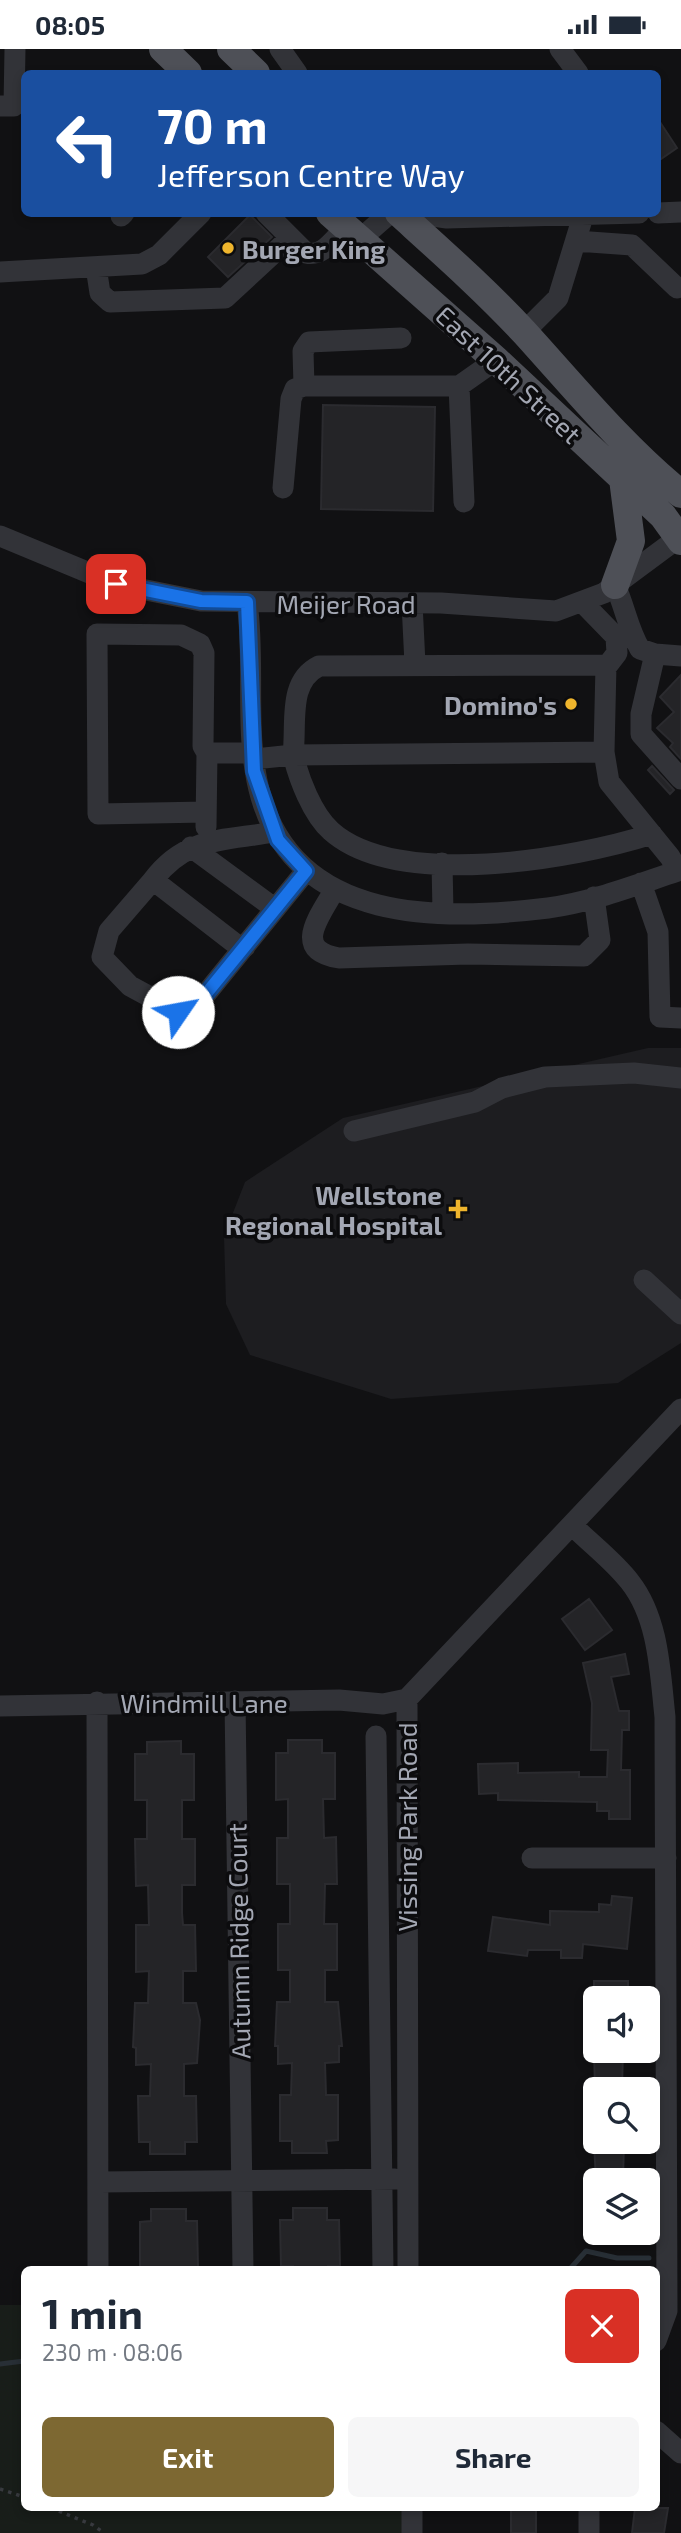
<!DOCTYPE html>
<meta charset="utf-8">
<style>
body{margin:0;font-family:"Exo 2",sans-serif;background:#f6f6f7;color:#1f2937;height:100vh;display:flex;flex-direction:column;font-size:26px;white-space:nowrap}
*{box-sizing:border-box;margin:0}
p{font-size:23px;color:#747a83}
.icon{flex:none;width:38px;height:38px;fill:none;stroke:currentColor;stroke-width:2;stroke-linecap:round;stroke-linejoin:round}
.map{position:relative;flex:1;overflow:hidden}
.panel{position:absolute;left:21px;top:2217px;width:639px;height:245px;display:flex;flex-direction:column;background:#fff;border-radius:10px;box-shadow:0 4px 10px #0003}
.panel>*{flex:none}
.top-card{position:absolute;left:21px;top:21px;width:640px;height:147px;border-radius:10px;box-shadow:0 4px 10px #0003;background:#1a4fa0;color:#fff;overflow:hidden}
.buttons{position:absolute;left:583px;top:1937px;display:grid;gap:14px}
.buttons a{display:grid;place-items:center;width:77px;height:77px;border-radius:10px;background:#fff;box-shadow:0 4px 10px #0003;font-size:35px}
.pin{position:absolute;display:grid;place-items:center;width:60px;height:60px;color:#fff;margin:-30px;border-radius:14px;box-shadow:0 4px 10px #0006}
.me{position:absolute;width:77px;margin:-38px;rotate:57deg;stroke-linejoin:round;filter:drop-shadow(0 0 5px #0008)}
.turn{display:flex;align-items:center;gap:24px;height:147px;padding:0 21px;font-size:32px}
.turn .icon{width:91px;height:91px;stroke-width:2.5}
.turn b{display:block;font-size:49px;line-height:60px}
.round{display:grid;place-items:center;flex:none;width:74px;height:74px;border-radius:10px;background:#f6f6f7}
.headline{display:flex;align-items:center;justify-content:space-between;height:119px;padding:0 21px}
h1{font-size:42px;font-weight:700;line-height:52px}
.primary-button{display:flex;gap:14px;margin-top:auto;padding:14px 21px}
.primary-button a{flex:1;height:80px;border-radius:10px;background:#7d6832;color:#fff;font-size:28px;font-weight:700;line-height:80px;text-align:center}
.primary-button a+a{background:#f6f6f7;color:#1f2937}
.status{display:flex;justify-content:space-between;align-items:center;height:49px;padding:0 35px;background:#fff;direction:ltr}
.status svg{height:19px;fill:currentColor}
.map>svg:first-child{display:block}
.built{fill:#1d1d20}
.green{fill:#181d19}
.lines{fill:none;stroke-linecap:round;stroke-linejoin:round}
.stream{stroke:#282f36;stroke-width:5}
.building{fill:#242427;stroke:#2b2b2f;stroke-width:2}
.path{stroke:#383a3f;stroke-width:3.5;stroke-dasharray:3.5 5;stroke-linecap:butt}
.minor{stroke:#323338;stroke-width:21}
.major{stroke:#4e5057;stroke-width:28}
.route-casing{stroke:#114b97;stroke-width:18}
.route{stroke:#1a73e8;stroke-width:12}
.poi-dot{fill:#efb52d;stroke:#0c0c0e;stroke-width:2.5}
.labels{text-anchor:middle;dominant-baseline:central;stroke-width:7;stroke-linejoin:round;paint-order:stroke}
.poi-label{font-size:26px;font-weight:bold;fill:#a3a7b3;stroke:#0c0c0e;text-anchor:end}
.street-label{font-size:26px;fill:#a3a7b3;stroke:#0c0c0e}
</style>
<div class="status"><b>08:05</b><svg viewBox="0 0 49 12"><path d="M0 12V9h3v3zM5 12V6h3v6zM10 12V3h3v9zM15 12V0h3v12zM26 1h20v11H26zM47 4h2v5h-2z"/></svg></div>
<div class="map">
<svg width="681" height="2484" viewBox="0 0 681 2484">
<rect width="100%" height="100%" fill="#111113"/>
<path class="built" d="M648,999H681V1294L618,1334L391,1350L250,1306L226,1255L224,1187L245,1133L343,1069Z"/>
<path class="green" d="M0,2256H24V2459H412V2484H0Z"/>
<g class="lines">
<path class="stream" d="M569,2221L586,2202L617,2209H649
M0,2315L24,2312"/>
</g>
<path class="building" d="M658,70L677,99L658,112Z
M250,166L272,188L228,228L208,208Z
M323,356L435,358L433,462L321,460Z
M681,626V710L670,698L673,694L657,679L674,663L660,648Z
M652,717L674,741L670,745L648,721Z
M589,1550L612,1581L585,1601L562,1570Z
M625,1605L629,1625L611,1628L619,1662H629V1681H622L621,1721H630V1770H609V1762H597V1753L498,1751V1744L479,1745L478,1715L518,1714V1724L579,1723V1728H607L608,1701H591L592,1654L583,1614Z
M288,1691H322V1704H335V1750H323L324,1789L336,1788L337,1835H325L324,1875H337V1921H325V1953H338L342,1997H339V2013L325,2014L326,2046H338V2091L326,2092L327,2104H292V2092H280V2046H291L292,2014L278,2015V1997H275L277,1953H290V1921H278V1875H290V1835H277V1789H288V1750L276,1751V1704H288Z
M181,1692V1705H194V1751H182V1790H195V1836H182V1864L183,1876H195L196,1922H183V1954H196L200,1971L197,2014L184,2015V2047H196L197,2093H185V2105H150V2093H139L138,2047H150L151,2015L136,2016V1999L133,1998L135,1954H148L149,1922L136,1923V1876H149L148,1836L136,1837L135,1790H147V1751H135V1705H147V1693Z
M612,1847L632,1849L627,1900L583,1895L582,1909H561V1901H528L527,1907L488,1902L493,1868L550,1876V1862L599,1863V1855L611,1856Z
M594,1932H628V1950H594Z
M594,2002H623L622,2040H595Z
M594,2093H624L623,2132H596Z
M293,2159H327V2171H339L340,2217H328V2221H293V2217H281L280,2171H293Z
M151,2160H186V2172H197L198,2218L140,2219V2173L151,2172Z
M511,2459H536V2484H511Z
M635,2459H668L664,2484H632Z"/>
<g class="lines">
<path class="path" d="M0,2440L24,2448
M51,2459L93,2476L104,2484"/>
<path class="minor" d="M280,0L297,24
M560,0L578,24
M0,57H14L15,0
M266,164L306,204C323,208 333,191 345,179
M412,164L447,169L639,164
M658,164L681,163
M121,167L124,164
M358,192L390,164
M576,192L632,196L677,239
M96,218L100,244L110,253L225,249L290,189
M0,223L142,215L159,206L201,164
M524,283L558,249L584,164
M304,337L303,302L309,293L401,289
M459,337L464,453
M283,439L291,350L295,340L304,337H459L496,311
M0,487L116,535L201,552L441,554L556,562L604,544L681,487
M615,536C625,558 628,580 640,600L655,605L681,607
M247,553C256,617 243,686 261,748C298,875 441,872 548,859C593,853 638,835 681,821
M412,554L415,615
M583,554L616,588L617,604L607,617
M655,605L641,665V685L681,730
M604,703L293,706C299,730 312,765 331,782C397,841 574,810 652,785
M254,710L293,706C297,674 287,633 319,617L606,616L604,703L609,733L670,808L678,822
M206,763L98,765L97,585L181,586L200,595L204,604L203,697L207,704
M206,778L207,704H254
M191,798L274,859
M442,814L443,863
M153,831L109,882L102,908L130,937L178,963L201,951L306,822
M641,834L658,883L660,968L681,969
M335,840C320,867 291,901 339,909L468,905L584,907L600,891L594,848
M245,898L237,896L153,831C186,787 224,792 274,783
M354,1082L475,1053L502,1039L545,1028L634,1024L681,1029
M644,1231L681,1265
M572,1476C591,1495 614,1512 630,1533C659,1570 660,1623 665,1668L667,2262L656,2292
M235,1652L243,2221
M97,1653L98,2221
M0,1657L339,1651L383,1655L407,1650
M376,1687L383,2221
M532,1809H666
M99,2133L395,2130
M408,2221L407,1650L681,1360
M656,2382L681,2404
M412,2459V2484
M589,2459V2484"/>
<path class="major" d="M163,0L188,24
M231,0L256,24
M330,164L496,311L663,467L681,492
M399,164C442,203 485,241 524,283C574,338 623,398 681,445
M615,536L631,492L623,430"/>
</g>
<g class="lines">
<defs>
<path id="route" d="M116,535L201,552L247,553L254,722L278,791L306,822L201,951L178,963"/>
</defs>
<use href="#route" class="route-casing"/>
<use href="#route" class="route"/>
</g>
<g class="poi-dot">
<circle cx="228" cy="199" r="7"/>
<circle cx="571" cy="655" r="7"/>
<path d="M454.5 1149.5h7v7h7v7h-7v7h-7v-7h-7v-7h7z"/>
</g>
<g class="labels">
<g class="poi-label">
<text x="242" y="199" text-anchor="start">Burger King</text>
<text x="557" y="655">Domino's</text>
<text x="442" y="1145">Wellstone<tspan x="442" dy="30">Regional Hospital</tspan></text>
</g>
<g class="street-label">
<text transform="translate(509 325) rotate(43)">East 10th Street</text>
<text x="346" y="554">Meijer Road</text>
<text x="204" y="1653">Windmill Lane</text>
<text transform="translate(406 1778) rotate(-90)">Vissing Park Road</text>
<text transform="translate(238 1892) rotate(-91)">Autumn Ridge Court</text>
</g>
</g>
</svg>
<div class="buttons">
<a><svg class="icon" aria-label="sound" viewBox="0 0 24 24"><path d="M4 9h4l5-4v14l-5-4H4zM17 9q2 3 0 6"/></svg></a>
<a><svg class="icon" aria-label="search" viewBox="0 0 24 24"><circle cx="10" cy="10" r="6"/><path d="M15 15l6 6"/></svg></a>
<a><svg class="icon" aria-label="layers" viewBox="0 0 24 24"><path d="M12 4l9 5-9 5-9-5zM3 14l9 5 9-5"/></svg></a>
</div>
<div class="pin" style="left:116px;top:535px;background:#d93025"><svg class="icon" aria-label="arrive" viewBox="0 0 24 24"><path d="M6 21V4h12l-3 4 3 4H6"/></svg></div>
<svg class="me" style="left:178px;top:963px" viewBox="-20 -20 40 40"><circle r="19" fill="#fff"/><path d="M0-13L10 11 0 6-10 11z" fill="#1a73e8"/></svg>
<div class="top-card">
<div class="turn"><svg class="icon" aria-label="left" viewBox="0 0 24 24"><path d="M17 20v-9H6M10 6l-5 5 5 5"/></svg><div><b>70 m</b>Jefferson Centre Way</div></div>
</div>
<section class="panel">
<div class="headline"><div><h1>1 min</h1><p>230 m · 08:06</p></div><a class="round" style="background:#d93025;color:#fff"><svg class="icon" aria-label="close" viewBox="0 0 24 24"><path d="M6 6l12 12M18 6L6 18"/></svg></a></div>
<div class="primary-button"><a>Exit</a><a>Share</a></div>
</section>
</div>
